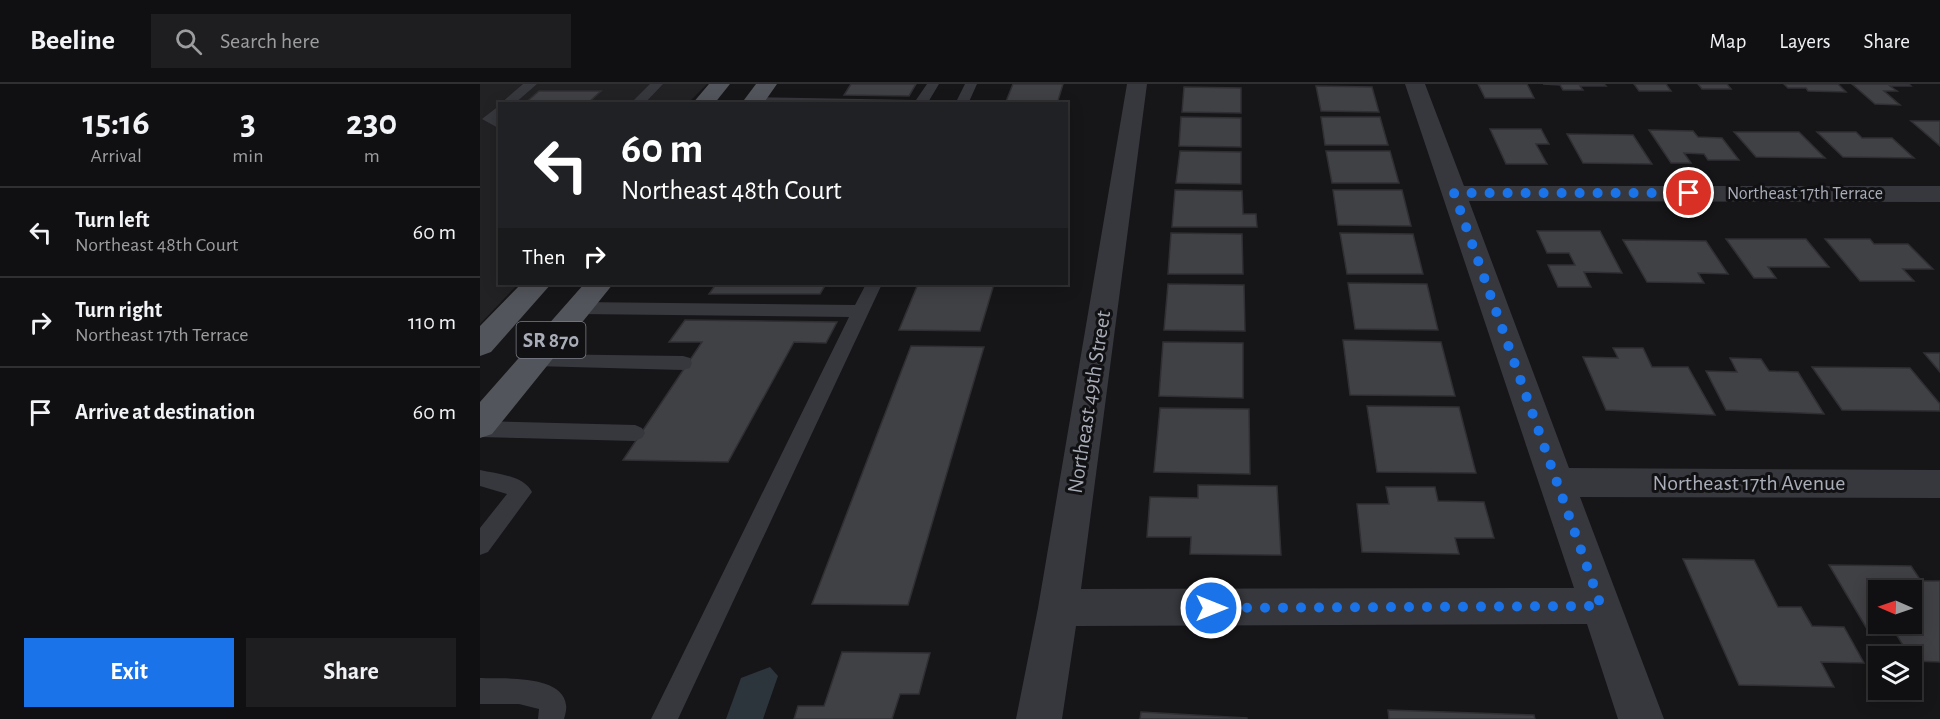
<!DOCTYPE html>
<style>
body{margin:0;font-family:"Alegreya Sans",sans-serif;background:#1e1e20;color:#f1f3f6;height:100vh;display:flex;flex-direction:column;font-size:22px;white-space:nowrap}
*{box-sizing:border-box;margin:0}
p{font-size:20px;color:#9c9d9f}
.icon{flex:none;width:33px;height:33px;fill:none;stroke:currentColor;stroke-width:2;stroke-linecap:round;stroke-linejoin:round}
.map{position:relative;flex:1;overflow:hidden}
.panel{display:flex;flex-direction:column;background:#101012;width:480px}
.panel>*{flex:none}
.hud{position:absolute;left:18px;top:18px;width:570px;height:183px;border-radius:0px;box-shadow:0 3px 15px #0003,0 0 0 2px #303032;background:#202124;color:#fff;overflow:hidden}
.needle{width:39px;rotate:272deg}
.fabs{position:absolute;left:1388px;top:496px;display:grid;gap:12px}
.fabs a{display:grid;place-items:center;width:54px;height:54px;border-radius:0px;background:#101012;box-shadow:0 3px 15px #0003,0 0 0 2px #303032;font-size:30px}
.pin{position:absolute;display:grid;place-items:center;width:51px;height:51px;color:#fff;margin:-26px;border:3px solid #fff;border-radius:50%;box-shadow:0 2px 6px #0007}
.me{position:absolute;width:66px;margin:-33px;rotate:90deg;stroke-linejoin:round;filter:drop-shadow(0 0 4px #0008)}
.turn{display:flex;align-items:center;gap:21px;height:126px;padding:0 24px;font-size:27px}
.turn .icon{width:78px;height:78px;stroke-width:2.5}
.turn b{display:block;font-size:42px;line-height:51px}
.then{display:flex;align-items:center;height:57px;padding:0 24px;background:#0003;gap:12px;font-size:22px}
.eta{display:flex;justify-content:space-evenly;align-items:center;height:102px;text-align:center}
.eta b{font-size:36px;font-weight:700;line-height:42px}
.button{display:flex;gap:12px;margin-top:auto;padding:12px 24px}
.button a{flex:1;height:69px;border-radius:0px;background:#1a73e8;color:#fff;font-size:24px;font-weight:700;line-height:69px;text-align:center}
.button a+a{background:#1e1e20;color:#f1f3f6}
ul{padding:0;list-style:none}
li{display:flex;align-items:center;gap:18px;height:90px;padding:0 24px;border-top:2px solid #303032}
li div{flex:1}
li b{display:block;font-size:22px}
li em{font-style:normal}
header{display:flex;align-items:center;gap:36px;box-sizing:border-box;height:84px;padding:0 30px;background:#101012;border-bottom:2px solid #303032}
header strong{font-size:28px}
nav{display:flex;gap:33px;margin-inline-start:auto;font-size:21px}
.search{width:420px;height:54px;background:#1e1e20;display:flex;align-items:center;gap:15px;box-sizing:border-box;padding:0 21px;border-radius:0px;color:#9c9d9f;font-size:22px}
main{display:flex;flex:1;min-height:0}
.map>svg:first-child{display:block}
.built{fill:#222225}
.water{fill:#2c353c}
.building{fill:#404145;stroke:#303034;stroke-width:1.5;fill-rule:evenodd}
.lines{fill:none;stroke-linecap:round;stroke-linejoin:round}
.service{fill:#37383d;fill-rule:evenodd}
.minor{fill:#37383d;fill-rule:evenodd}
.primary{fill:#53555c;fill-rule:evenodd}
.route{stroke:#1a73e8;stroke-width:10;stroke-dasharray:0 18}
.labels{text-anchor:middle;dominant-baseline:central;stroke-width:6;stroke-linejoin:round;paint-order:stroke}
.far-street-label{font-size:18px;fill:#a8adb8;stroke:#111113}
.shield{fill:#111113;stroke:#7b7e86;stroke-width:1.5}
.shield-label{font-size:21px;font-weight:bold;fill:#a8adb8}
.street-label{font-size:22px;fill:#a8adb8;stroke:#111113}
</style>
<header>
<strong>Beeline</strong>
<div class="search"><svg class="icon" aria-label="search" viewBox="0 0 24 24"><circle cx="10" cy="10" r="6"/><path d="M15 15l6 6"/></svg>Search here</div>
<nav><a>Map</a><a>Layers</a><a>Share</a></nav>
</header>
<main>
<section class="panel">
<div class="eta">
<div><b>15:16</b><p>Arrival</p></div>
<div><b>3</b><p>min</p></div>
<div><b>230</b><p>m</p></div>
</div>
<ul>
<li><svg class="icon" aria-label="left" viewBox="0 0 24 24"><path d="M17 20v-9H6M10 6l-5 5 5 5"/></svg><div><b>Turn left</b><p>Northeast 48th Court</p></div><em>60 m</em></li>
<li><svg class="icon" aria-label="right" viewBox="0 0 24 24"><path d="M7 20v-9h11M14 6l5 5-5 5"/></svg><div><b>Turn right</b><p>Northeast 17th Terrace</p></div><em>110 m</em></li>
<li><svg class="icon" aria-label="arrive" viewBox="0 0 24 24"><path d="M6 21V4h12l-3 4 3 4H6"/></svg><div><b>Arrive at destination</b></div><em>60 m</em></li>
</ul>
<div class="button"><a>Exit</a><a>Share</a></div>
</section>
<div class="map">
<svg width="1460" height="635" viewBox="0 0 1460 635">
<rect width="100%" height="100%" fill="#161618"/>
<path class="built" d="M0,0H227L208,19L20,20V200H38L0,240Z"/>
<path class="water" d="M290,583L298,592L283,635H246L261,594Z"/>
<path class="building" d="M371,0H436L429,12L364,11Z
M533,0H583L577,20H525Z
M998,0H1047L1054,14H1005Z
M1063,0H1124L1126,2H1100L1103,6H1083L1080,1Z
M1154,0H1186L1191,7H1159Z
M1218,0H1247L1251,5H1222Z
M1304,0H1358L1366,8L1328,7L1326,4H1308Z
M1372,0H1429L1431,2H1410L1417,7H1404L1420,21L1395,20Z
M836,2L892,3L899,28L841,27Z
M704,3L761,4V29L702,28Z
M59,7H121L107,20H44Z
M701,33L761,34V63L699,62Z
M841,33H900L908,61H845Z
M1431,37H1460V62Z
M1010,45H1061L1069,60H1056L1067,80H1026Z
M1169,46L1213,47L1218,53L1242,54L1259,76H1228L1224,70L1204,69L1211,79H1191Z
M1254,48H1319L1345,74L1276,73Z
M1337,48H1376L1382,54H1412L1434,74L1363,73Z
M1087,50L1153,51L1172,80L1103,79Z
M700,67L761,68V100L696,99Z
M846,67H910L919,99H852Z
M695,106L762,107L763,130H776L777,143H692Z
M853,106H922L931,142L858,141Z
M1057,147H1120L1142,189L1104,188L1111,203H1078L1068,181H1095L1089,169H1067Z
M691,149L762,150L763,190H688Z
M860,149L933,150L943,190H867Z
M1246,155H1326L1349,183H1288L1296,194H1274Z
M1345,155H1390L1394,160H1428L1453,185H1423L1434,197H1380Z
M1143,156L1226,157L1248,190L1218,189L1224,199L1167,198Z
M868,199L947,200L958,246L875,245Z
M236,200H346L340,210H229Z
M438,200H514L500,247L419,246Z
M688,200L764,201L765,247L684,246Z
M205,236L357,238L346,259L314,258L248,378L143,376L222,258H189Z
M863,256L961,258L975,312L870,311Z
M683,258L763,259V314L679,312Z
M431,262L504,263L428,521L332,520Z
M1133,264H1163L1172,283H1208L1235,331L1126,326L1103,273L1138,274Z
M1444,269H1460V288Z
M1250,274L1281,275L1289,287L1318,288L1344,330L1246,326L1226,287L1257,288Z
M1332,283L1430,284L1460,320V327L1362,326Z
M887,322L979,323L996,389L897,388Z
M680,324L769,325L770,390L674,388Z
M718,401L797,402L801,471L710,470L711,453H667L670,413L718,414Z
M906,403H955L958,417L1004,418L1014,454H975L979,470L882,468L877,420H909Z
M1203,475L1274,476L1298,523H1321L1332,542L1364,543L1384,579L1341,578L1354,603L1259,601Z
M1349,481L1431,482L1441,497H1460V578L1433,577L1416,550H1390ZM1398,507H1431V540H1398Z
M362,568L450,569L439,610H420L412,635H314L318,622H344Z
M908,626L1054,631L1055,635H909Z
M661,628L767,634V635H660Z"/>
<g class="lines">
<path class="service" d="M43,0H57L34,20H20Z
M170,0H183L164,20H150Z
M447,0H459L447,20H268L267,17L273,13L436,16Z
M485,0H497L488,20H475Z
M20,21L17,34L20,45L2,35Z
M386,200H402L198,635H171L369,233L98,230L92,228L89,224L92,220L98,218L375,221Z
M54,270L203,272L210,274L212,279L210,284L203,286L54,282L47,281L45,276L47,271Z
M0,337L155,341L162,344L165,349L162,354L155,357L0,353Z
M0,386C17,390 43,391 52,408L8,468L0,471V444L27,410L0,402Z
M0,594C21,595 83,590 86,621C87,625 85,631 84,635H58L59,625L39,620H0Z"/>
<path class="minor" d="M647,0H667L601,505L1094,504L925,0H945L984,102H1460V118L989,117L1089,384L1460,386V414L1100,413L1184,635H1138L1107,540L596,542L582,635H536L558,524Z"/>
<path class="primary" d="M229,0H250L234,20H212Z
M276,0H297L283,20H261Z
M41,200H71L11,268L0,272V242Z
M104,200H133L12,350L0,354V318Z"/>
</g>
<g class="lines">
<path class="route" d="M731,524L1121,522L974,109H1209"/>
</g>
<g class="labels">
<g class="far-street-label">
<text x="1325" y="110">Northeast 17th Terrace</text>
</g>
<rect class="shield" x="36.5" y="238" width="69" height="36" rx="4.5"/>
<g class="shield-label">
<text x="71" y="256">SR 870</text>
</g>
<g class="street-label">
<text transform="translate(609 318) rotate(-81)">Northeast 49th Street</text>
<text x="1269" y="399">Northeast 17th Avenue</text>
</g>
</g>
</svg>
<div class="fabs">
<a><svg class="needle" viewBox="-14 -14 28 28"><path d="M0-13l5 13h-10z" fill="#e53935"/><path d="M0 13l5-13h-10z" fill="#9c9d9f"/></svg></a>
<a><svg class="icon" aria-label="layers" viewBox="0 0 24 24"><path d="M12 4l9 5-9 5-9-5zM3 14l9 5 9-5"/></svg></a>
</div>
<div class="pin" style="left:1209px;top:109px;background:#d93025"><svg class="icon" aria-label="arrive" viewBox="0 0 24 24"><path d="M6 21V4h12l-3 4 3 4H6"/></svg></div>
<svg class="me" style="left:731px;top:524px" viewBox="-20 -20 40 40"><circle r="17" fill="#1a73e8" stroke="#fff" stroke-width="3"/><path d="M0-11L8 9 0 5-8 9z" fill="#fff"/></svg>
<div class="hud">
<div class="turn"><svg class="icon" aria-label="left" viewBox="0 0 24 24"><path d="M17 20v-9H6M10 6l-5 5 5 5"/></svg><div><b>60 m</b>Northeast 48th Court</div></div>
<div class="then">Then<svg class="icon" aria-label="right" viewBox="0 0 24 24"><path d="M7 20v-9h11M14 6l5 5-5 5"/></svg></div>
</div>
</div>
</main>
